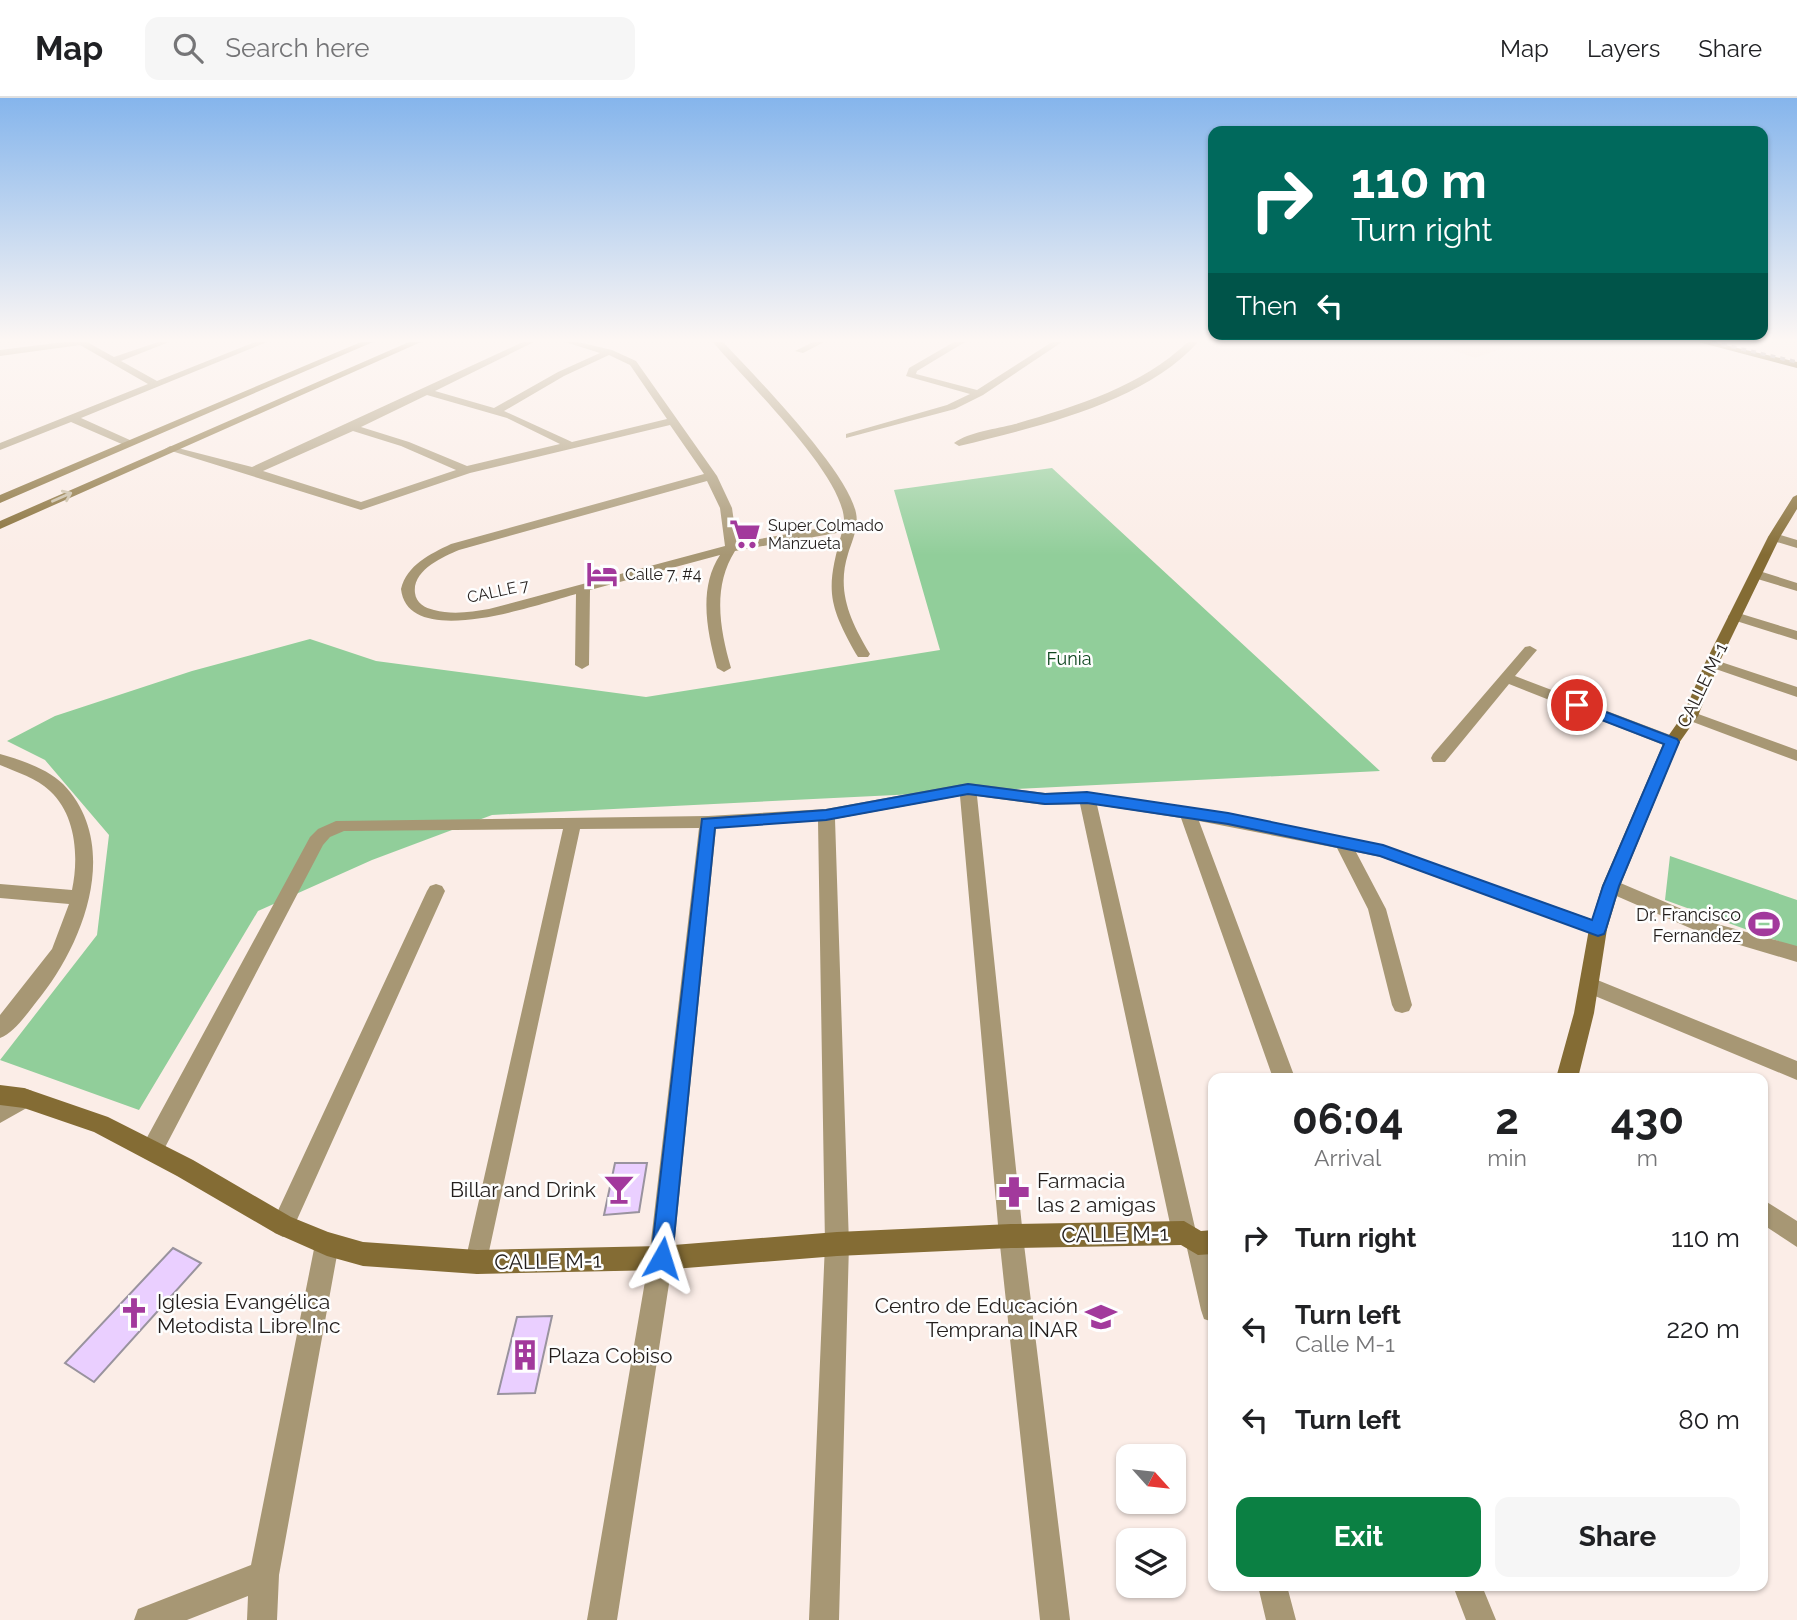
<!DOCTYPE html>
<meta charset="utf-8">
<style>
body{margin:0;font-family:Raleway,sans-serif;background:#f6f6f6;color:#202124;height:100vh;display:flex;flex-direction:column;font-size:26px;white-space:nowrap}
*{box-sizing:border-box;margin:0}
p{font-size:23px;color:#757577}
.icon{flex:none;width:38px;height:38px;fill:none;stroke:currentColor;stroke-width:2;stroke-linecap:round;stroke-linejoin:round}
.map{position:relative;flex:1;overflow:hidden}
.sheet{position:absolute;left:1208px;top:975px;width:560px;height:518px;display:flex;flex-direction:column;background:#fff;border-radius:14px;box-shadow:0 2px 5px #0004}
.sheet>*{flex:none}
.hud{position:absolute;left:1208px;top:28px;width:560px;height:214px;border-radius:14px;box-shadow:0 2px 5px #0004;background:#00695c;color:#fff;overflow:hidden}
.needle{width:46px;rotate:117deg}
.buttons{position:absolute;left:1116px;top:1346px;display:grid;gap:14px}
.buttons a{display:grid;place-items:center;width:70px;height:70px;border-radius:14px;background:#fff;box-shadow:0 2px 5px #0004;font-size:35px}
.pin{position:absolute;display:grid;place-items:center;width:60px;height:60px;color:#fff;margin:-30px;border:4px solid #fff;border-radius:50%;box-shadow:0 2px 7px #0007}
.me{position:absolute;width:77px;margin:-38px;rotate:6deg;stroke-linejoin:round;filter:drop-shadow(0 0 5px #0008)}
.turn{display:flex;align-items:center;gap:24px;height:147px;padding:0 28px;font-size:32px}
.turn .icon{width:91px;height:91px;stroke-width:2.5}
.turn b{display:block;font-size:49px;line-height:60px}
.then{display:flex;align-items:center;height:66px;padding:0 28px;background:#0003;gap:14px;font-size:26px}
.eta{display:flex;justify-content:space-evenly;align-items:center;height:119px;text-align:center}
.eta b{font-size:42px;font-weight:700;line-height:49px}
.action{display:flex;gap:14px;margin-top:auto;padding:14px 28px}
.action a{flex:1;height:80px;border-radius:14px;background:#0b8043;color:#fff;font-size:28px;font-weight:700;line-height:80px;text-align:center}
.action a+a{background:#f6f6f6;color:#202124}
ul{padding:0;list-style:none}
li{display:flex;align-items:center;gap:21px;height:91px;padding:0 28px}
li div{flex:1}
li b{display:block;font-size:26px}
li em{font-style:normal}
header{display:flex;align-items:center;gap:42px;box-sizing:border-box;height:98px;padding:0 35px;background:#fff;border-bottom:2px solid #e0e0e0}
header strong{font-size:33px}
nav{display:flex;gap:38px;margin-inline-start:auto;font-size:24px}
.search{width:490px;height:63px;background:#f6f6f6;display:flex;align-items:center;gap:18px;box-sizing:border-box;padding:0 24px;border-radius:14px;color:#757577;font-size:26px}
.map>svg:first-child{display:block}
.education{fill:#f8e1d6}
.green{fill:#91ce9a}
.building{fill:#eacfff;stroke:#99939e;stroke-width:2}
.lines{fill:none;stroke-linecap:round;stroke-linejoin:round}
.street{fill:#a79774;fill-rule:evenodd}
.secondary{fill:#846c34;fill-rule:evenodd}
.primary{fill:#664f14;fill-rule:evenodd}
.rail{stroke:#817875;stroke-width:3.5;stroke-dasharray:5 5;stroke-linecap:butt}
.oneway{stroke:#c7bca3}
.route{fill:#1a73e8;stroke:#114b97;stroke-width:2}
.labels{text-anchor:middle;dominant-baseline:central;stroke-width:5;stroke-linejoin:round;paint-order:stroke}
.far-poi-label{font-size:16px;fill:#231e1c;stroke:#fefefe;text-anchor:start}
.far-street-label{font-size:16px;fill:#231e1c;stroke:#fefefe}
.park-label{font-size:18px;fill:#0e461e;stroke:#fefefe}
.street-label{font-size:18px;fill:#231e1c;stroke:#fefefe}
.poi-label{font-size:18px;fill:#231e1c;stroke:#fefefe;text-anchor:end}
.near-poi-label{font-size:21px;fill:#231e1c;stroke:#fefefe;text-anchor:start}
.near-street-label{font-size:21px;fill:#231e1c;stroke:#fefefe}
</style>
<header>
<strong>Map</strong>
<div class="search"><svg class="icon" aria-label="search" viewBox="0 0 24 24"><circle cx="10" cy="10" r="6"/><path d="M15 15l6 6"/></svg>Search here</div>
<nav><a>Map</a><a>Layers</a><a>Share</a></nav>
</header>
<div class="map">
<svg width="1797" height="1522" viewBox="0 0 1797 1522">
<rect width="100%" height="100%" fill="#fbede7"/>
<path class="education" d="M1430,244H1520L1475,260Z"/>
<path class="green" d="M1052,370L1380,673L492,717L372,762L258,813L139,1012L0,962L97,837L109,737L45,662L7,643L55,618L192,573L310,541L376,563L646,599L940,552L894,392Z
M1670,758L1797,802V850L1665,802Z"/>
<path class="building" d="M615,1065H647L639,1114L604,1117Z
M173,1150L201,1165L94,1284L65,1265Z
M552,1218L535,1295L498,1296L517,1219Z"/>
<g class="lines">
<path class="street" d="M64,244H87L114,259L158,244H169L121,263L157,283L255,244H267L81,320L132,343V347H124L71,324L0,352V345L148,286L80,247L0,258V252Z
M523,244H534L435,293L494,310L558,274L600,255L565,244H578L612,252L636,263L717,378L732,410L737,445L844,426C848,380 744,282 713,244H723C754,277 848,373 856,415C859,429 852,443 848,456C836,494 851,524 870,556L868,559H858L856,556C827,504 826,491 842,434L735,453C712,489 720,532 731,570L724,574L717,570C707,534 698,490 720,457L590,492L589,567L582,571L575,567L576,496C542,505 408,554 401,491C407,467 430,456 451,446L704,376L670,327L470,375L361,412L165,351L170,348L252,369ZM609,257L630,267L667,321L572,344L504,313L564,278ZM427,297L507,320L560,346L467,368L409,344L361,329ZM353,333L401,348L456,372L361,404L263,373ZM707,383L720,410L725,448L489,511C472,514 452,517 434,512C425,510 416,505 415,495C412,472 443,459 459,452Z
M813,244H824L803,255L795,253Z
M954,244H965L917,273L916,276L977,292L1052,244H1062L983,297L955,311L846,340V336L947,307L970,296L906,278L909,270Z
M1188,244H1198C1144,305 1036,329 959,348L954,345C969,334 996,331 1015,326C1077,308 1140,289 1188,244Z
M1774,435L1797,442V450L1770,442L1768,439Z
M1756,472L1797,485V493L1751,479V473Z
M1735,514L1797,533V542L1730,521L1728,518Z
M1530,548L1537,552L1515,578L1678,640L1680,644L1678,648H1666L1509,586L1445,664H1433L1431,660L1433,656L1525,549Z
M1712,561L1797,589V599L1707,568L1705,565Z
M1690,613L1797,652V663L1685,621L1682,618Z
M0,656C19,661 48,671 63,686C121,746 85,842 41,898C30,911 16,934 0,940V917L52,851L69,806L0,800V786L72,792C79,759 76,717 50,693C37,680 16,674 0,667Z
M968,685L1045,695L1087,694L1188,709L1383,747L1605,826L1607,831L1605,836L1598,838L1381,759L1356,754L1386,811L1412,907L1409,913L1402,915L1395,913L1392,907L1368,811L1337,750L1199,723L1295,980H1273L1181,720L1097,707L1196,1134L1206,1137L1213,1157V1224L1204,1221L1201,1212L1186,1146L1176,1143L1172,1135L1080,706L1045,707L977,698L1023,1138L1070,1522H1040L999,1138L960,698L835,721L849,1146L839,1522H809L825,1146L818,723L716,730L673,1160L617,1522H587L649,1160L699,730L580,731L485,1172L477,1176L469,1172L465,1164L563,731L344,733L330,739L323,747L160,1059L152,1062L144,1059L141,1052L144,1045L310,739L318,731L336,723L708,718L826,711Z
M1611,781L1717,826L1797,848V864L1706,837L1605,793L1602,788L1605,783Z
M436,786L442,788L445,793L291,1135L283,1139L275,1135L271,1127L275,1119L427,793L430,788Z
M1590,879L1797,963V982L1583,893L1580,887L1583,881Z
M24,990L32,993L35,1000L32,1007L0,1025V1003Z
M1762,1101L1797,1123V1149L1762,1126Z
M327,1134L335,1138L339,1146L279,1477L277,1522H247L248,1498L187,1522H134L138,1511L251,1467L315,1146L319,1138Z
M1258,1488H1287L1296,1522H1266Z
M1453,1488H1482L1496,1522H1466Z"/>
<path class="secondary" d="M361,244H373L0,405V397Z
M409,244H421L0,431V423Z
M1797,397V411L1780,439L1719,565L1698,618L1679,645L1620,788L1607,831L1594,915L1578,980H1556L1574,915L1589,831L1602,788L1664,644L1683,617L1705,565L1768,439L1793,399Z
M0,987L24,990L108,1019L193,1062L291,1119L328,1134L363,1144L477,1152L661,1148L837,1134L1011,1126L1184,1123L1201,1133L1213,1132V1156L1198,1157L1181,1147L1011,1150L837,1158L661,1172L477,1176L363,1168L327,1158L275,1135L177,1078L94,1034L24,1010L0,1007Z"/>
<path class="primary" d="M1698,244H1712L1797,264V270Z"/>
<path class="rail" d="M1712,244L1797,264"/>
</g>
<defs><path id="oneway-shaft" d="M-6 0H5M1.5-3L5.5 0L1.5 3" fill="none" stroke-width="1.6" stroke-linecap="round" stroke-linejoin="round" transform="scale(1.75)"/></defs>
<use class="oneway" href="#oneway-shaft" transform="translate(62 399) rotate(-24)"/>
<linearGradient id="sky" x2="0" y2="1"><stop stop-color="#85b5ec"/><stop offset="0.53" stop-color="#fdf7f4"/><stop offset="1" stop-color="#fdf7f4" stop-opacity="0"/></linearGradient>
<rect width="1797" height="457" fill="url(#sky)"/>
<path class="route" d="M1577,603L1677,641L1679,644L1619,788L1606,831L1604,836L1598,838L1380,758L1228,726L1087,705L1045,706L968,696L826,722L715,730L672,1160L669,1168L662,1171L654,1168L651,1160L702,721L826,712L968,686L1045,696L1087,694L1228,715L1383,747L1592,822L1603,788L1664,646L1573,611L1571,607Z"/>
<defs>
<symbol id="supermarket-bare" viewBox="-9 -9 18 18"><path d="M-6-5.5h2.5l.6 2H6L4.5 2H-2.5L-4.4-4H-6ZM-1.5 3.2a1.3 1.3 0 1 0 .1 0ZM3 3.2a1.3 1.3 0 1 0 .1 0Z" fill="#a2399c" stroke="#fefefe" stroke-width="2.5" paint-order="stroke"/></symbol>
<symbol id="hotel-bare" viewBox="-9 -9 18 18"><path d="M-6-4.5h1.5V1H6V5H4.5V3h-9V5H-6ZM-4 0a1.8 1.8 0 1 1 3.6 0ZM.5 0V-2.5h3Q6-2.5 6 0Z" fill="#a2399c" stroke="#fefefe" stroke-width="2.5" paint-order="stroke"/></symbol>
<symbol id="stadium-bare" viewBox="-9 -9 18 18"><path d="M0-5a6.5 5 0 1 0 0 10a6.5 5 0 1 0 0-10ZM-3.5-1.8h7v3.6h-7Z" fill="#a2399c" stroke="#fefefe" stroke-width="2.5" paint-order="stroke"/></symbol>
<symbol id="bar-bare" viewBox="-9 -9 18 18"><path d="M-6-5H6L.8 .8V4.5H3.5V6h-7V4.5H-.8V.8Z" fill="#a2399c" stroke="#fefefe" stroke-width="2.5" paint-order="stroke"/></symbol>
<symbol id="pharmacy-bare" viewBox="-9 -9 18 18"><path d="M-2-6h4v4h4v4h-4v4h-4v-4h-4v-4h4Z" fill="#a2399c" stroke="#fefefe" stroke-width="2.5" paint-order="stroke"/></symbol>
<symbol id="church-bare" viewBox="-9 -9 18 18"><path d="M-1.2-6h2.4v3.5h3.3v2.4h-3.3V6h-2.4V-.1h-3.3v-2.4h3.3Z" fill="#a2399c" stroke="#fefefe" stroke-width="2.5" paint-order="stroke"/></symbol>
<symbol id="school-bare" viewBox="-9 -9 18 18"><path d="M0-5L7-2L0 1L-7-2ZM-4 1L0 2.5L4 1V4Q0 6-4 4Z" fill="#a2399c" stroke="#fefefe" stroke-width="2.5" paint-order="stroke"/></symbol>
<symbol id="building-bare" viewBox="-9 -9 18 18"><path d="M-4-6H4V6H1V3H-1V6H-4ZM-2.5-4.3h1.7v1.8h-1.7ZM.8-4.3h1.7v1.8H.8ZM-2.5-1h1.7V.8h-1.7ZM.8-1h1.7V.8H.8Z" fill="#a2399c" stroke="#fefefe" stroke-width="2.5" paint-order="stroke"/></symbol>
</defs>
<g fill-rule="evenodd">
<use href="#supermarket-bare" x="723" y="414" width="44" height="44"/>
<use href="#hotel-bare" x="580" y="454" width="44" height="44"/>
<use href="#stadium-bare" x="1742" y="804" width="44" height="44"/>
<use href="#bar-bare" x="597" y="1069" width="44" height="44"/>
<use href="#pharmacy-bare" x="992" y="1072" width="44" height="44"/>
<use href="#church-bare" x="112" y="1193" width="44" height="44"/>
<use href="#school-bare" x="1079" y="1197" width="44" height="44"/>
<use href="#building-bare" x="503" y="1235" width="44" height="44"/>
</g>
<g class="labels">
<g class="far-poi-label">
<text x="768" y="427">Super Colmado<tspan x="768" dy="18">Manzueta</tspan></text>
<text x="625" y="476">Calle 7, #4</text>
</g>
<g class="far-street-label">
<text transform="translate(498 493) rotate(-12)">CALLE 7</text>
</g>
<g class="park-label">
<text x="1069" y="560">Funia</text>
</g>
<g class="street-label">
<text transform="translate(1702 587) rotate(-64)">CALLE M-1</text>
</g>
<g class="poi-label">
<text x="1741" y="816">Dr. Francisco<tspan x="1741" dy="21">Fernandez</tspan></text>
</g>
<g class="near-poi-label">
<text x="1037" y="1082">Farmacia<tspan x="1037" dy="24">las 2 amigas</tspan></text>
<text x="596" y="1091" text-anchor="end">Billar and Drink</text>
<text x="157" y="1203">Iglesia Evangélica<tspan x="157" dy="24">Metodista Libre.Inc</tspan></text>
<text x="1078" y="1207" text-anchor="end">Centro de Educación<tspan x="1078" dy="24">Temprana INAR</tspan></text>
<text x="548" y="1257">Plaza Cobiso</text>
</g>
<g class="near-street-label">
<text transform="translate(1115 1136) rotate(-1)">CALLE M-1</text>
<text transform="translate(548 1163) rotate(-1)">CALLE M-1</text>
</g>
</g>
</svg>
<div class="buttons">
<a><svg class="needle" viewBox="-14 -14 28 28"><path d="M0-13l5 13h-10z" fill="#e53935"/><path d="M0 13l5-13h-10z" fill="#757577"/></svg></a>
<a><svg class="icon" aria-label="layers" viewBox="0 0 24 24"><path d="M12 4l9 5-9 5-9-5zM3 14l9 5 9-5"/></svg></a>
</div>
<div class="pin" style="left:1577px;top:607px;background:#d93025"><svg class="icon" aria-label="arrive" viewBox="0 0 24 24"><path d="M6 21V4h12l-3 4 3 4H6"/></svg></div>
<svg class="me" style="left:662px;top:1160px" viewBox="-20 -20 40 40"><path d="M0-17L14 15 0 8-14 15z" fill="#1a73e8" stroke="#fff" stroke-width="4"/></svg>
<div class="hud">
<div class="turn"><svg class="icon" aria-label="right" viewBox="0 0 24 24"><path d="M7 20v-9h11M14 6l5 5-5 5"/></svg><div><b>110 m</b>Turn right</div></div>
<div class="then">Then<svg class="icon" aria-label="left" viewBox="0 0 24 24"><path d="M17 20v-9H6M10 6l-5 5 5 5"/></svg></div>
</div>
<section class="sheet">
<div class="eta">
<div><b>06:04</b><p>Arrival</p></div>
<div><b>2</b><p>min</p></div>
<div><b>430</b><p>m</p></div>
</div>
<ul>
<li><svg class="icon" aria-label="right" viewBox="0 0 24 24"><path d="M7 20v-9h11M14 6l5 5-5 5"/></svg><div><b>Turn right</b></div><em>110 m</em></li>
<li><svg class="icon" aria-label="left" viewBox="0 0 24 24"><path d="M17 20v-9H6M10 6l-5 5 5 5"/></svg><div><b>Turn left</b><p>Calle M-1</p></div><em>220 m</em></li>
<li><svg class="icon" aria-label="left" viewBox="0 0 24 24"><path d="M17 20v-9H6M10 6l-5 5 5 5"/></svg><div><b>Turn left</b></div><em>80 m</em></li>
</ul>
<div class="action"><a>Exit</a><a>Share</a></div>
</section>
</div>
